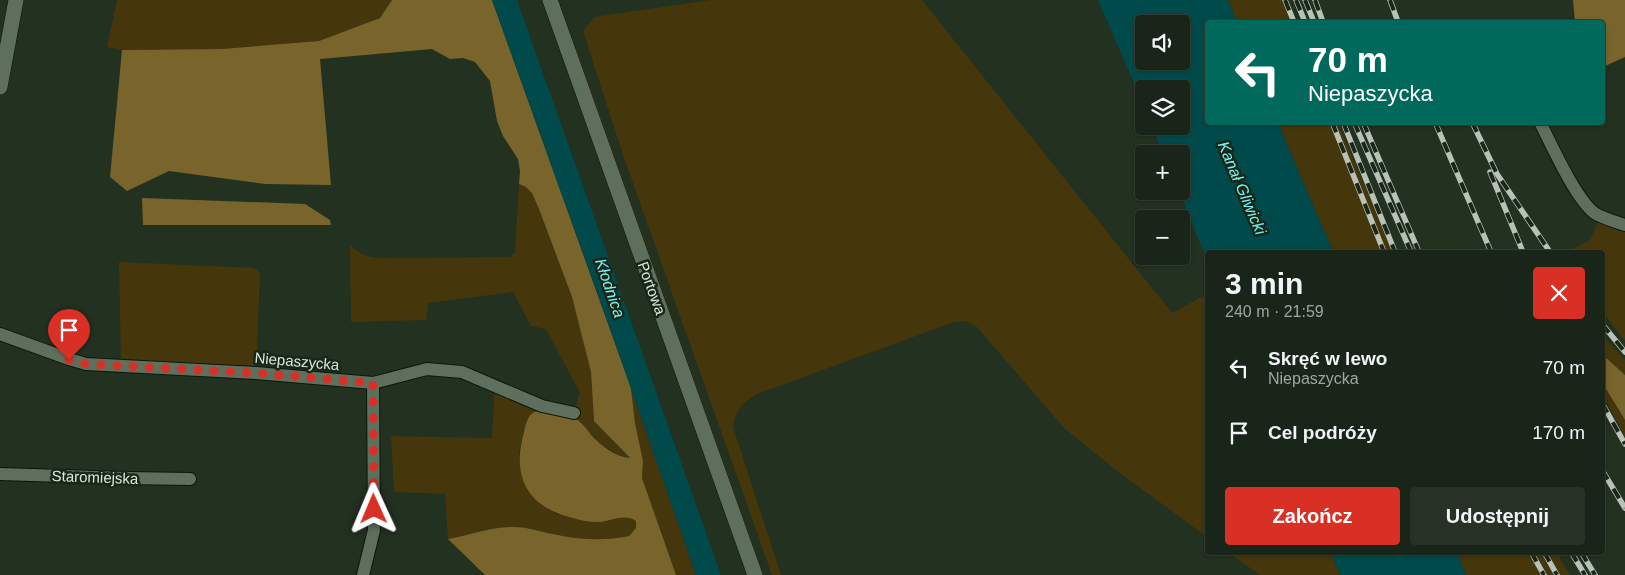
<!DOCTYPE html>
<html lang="pl">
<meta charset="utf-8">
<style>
body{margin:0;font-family:Helvetica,sans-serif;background:#273126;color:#f1f3f6;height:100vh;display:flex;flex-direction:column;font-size:19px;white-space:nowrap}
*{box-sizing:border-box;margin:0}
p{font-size:16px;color:#9fa5a2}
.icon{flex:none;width:28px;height:28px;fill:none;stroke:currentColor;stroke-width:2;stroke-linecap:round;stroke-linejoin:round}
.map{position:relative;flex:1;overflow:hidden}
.sheet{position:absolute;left:1205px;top:250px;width:400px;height:305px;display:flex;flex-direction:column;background:#1a2519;border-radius:5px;box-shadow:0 1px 4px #0004,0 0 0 1px #384238}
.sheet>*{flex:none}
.hud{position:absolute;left:1205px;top:20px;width:400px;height:105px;border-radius:5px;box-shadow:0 1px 4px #0004,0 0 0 1px #384238;background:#00695c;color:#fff;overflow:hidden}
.fabs{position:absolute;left:1135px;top:15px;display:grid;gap:10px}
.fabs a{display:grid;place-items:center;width:55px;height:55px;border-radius:5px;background:#1a2519;box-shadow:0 1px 4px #0004,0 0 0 1px #384238;font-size:25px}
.pin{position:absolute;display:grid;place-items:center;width:42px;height:42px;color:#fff;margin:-51px -21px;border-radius:50% 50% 50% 0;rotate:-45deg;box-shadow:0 0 5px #0007}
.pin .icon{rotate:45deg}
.me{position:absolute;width:55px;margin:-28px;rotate:359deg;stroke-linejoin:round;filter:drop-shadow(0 0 4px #0008)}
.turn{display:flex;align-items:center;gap:18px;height:105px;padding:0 20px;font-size:22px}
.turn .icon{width:65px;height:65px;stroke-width:2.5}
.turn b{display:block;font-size:35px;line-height:42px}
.round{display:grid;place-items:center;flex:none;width:52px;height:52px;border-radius:5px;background:#273126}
.headline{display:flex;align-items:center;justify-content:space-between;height:85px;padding:0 20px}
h1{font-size:30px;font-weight:700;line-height:38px}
.primary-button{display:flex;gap:10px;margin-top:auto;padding:10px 20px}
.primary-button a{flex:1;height:58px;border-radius:5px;background:#d93025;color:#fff;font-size:20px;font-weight:700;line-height:58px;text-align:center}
.primary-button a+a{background:#273126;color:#f1f3f6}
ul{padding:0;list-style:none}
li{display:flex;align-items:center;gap:15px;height:65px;padding:0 20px}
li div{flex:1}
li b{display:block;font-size:19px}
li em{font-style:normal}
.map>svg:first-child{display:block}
.green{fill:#45360b}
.forest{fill:#79642b}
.water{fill:#004a4b;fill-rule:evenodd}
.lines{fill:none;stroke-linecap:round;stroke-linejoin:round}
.minor-casing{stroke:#0b180a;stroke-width:14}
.tertiary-casing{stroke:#0b180a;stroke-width:16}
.minor{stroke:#5f6f5e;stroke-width:12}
.tertiary{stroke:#5f6f5e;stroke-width:15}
.rail-casing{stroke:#b8c2b7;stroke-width:5.5}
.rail{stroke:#192718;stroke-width:4;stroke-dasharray:11;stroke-linecap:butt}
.route{stroke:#d93025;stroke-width:9;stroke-dasharray:0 16.2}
.labels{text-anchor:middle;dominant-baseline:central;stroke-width:5;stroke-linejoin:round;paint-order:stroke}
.street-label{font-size:15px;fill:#dce5db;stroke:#192718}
.water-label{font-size:16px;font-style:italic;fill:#77f2f4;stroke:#192718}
</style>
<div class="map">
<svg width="1625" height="575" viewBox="0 0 1625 575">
<rect width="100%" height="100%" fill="#233121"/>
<path class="green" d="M117,0H392L380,18L319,41L222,49L122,50L107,47Z
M710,0H922L1172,313L1207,294V537L1116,470L1064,428L977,327L965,321L954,322L757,394C743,402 735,410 733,427L781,575H772L624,158L583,31L594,17Z
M1228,0H1288L1296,22H1237Z
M576,47L764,575H761L576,52Z
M1278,123H1338L1375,209L1396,252H1333Z
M519,184L526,187L532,193L539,209L572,297L591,372L594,420L630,459L621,457L602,445L593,436L527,419L519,452L542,505L556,514L581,520L631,517L636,521V528L629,536C604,541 579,540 553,534C541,532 528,527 515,527C494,526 470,535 448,539L445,494L394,492L391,436L492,438L495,380L544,401L575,408L580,393L546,329L531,326L513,292L428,303L426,320L351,322L350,245C359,254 367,257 379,258L510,257L515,252Z
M1601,215L1625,225V341L1603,313L1602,252H1567L1590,240Z
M119,262L254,268L260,273L256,373L121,366Z
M1602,335L1625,360V375L1603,354Z
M1602,384L1625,420V437L1603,395Z
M631,388L696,575H676L642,478L643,461L635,423Z
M1229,553H1331L1340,575H1260Z
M1457,553H1557L1570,575H1466Z"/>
<path class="forest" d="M392,0H492L631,388L635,423L643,461L642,478L676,575H485L448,539C470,535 493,526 515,527C528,527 541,532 553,534C579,540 604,541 629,536L636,528V521C624,513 612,521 599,522C589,522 578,520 569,517C525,505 512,474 524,432C526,422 529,410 541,411C551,412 563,414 572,417C580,420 586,428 591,435C601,445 615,457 630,458L594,421L591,372L572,297L539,209L532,193L526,187L519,184L520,171L518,159L503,136L497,121L490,81L475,62L463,58L450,59L432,49L320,59L331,185L265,184L169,171L127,191L110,177L122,50L222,49L319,41L380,18Z
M1573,0H1625V57L1603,67L1602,22H1575Z
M142,198L305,204L330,220L331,225H143Z
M1602,354L1625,375V420L1603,384Z"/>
<path class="water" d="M492,0H517L721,575H696L606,317Z
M1098,0H1228L1237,22H1208V122L1278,123L1333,252H1208L1207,260L1179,191H1181V154H1163L1152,126H1181V89H1144V106ZM1144,24H1181V61H1144Z
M1331,553H1457L1466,575H1340Z"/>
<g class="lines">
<defs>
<path id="minor" d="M1540,122C1551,144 1577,202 1596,214C1605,219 1616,222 1625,225
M0,334L69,359L86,364L256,373L373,383L427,369L462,372L542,406L574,413
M0,474L127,478L190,479
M363,575L374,530L373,383"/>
<path id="tertiary" d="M550,0L755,575
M0,87L16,0"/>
</defs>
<use href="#minor" class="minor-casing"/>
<use href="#tertiary" class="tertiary-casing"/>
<use href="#minor" class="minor"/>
<use href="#tertiary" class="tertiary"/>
<defs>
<path id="rail" d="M1285,0L1294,22
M1296,0L1305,22
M1305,0L1314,22
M1315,0L1323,22
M1390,0L1398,22
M1332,122L1384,252
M1343,122L1395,252
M1354,122L1411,252
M1363,122L1419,252
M1435,122L1491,252
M1472,122L1497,174L1550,252
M1490,172L1523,252
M1602,324L1625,352
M1602,403L1625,444
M1602,470L1625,508
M1531,552L1544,575
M1544,552L1557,575
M1571,552L1585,575
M1581,552L1595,575"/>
</defs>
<use href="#rail" class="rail-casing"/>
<use href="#rail" class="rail"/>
</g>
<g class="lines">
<path class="route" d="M69,360L86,364L104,365L256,373L373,383L374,509"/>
</g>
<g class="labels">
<g class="street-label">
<text transform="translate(652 288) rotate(70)">Portowa</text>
<text transform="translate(297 361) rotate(5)">Niepaszycka</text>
<text transform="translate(95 477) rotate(2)">Staromiejska</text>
</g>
<g class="water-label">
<text transform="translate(1242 188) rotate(67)">Kanał Gliwicki</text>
<text transform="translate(610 288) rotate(71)">Kłodnica</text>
</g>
</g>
</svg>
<div class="fabs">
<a><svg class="icon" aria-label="sound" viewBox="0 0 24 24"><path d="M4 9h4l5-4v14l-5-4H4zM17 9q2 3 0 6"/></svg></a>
<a><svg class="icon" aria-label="layers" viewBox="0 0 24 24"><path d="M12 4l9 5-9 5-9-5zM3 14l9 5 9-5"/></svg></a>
<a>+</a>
<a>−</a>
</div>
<div class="pin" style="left:69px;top:360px;background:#d93025"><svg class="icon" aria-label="arrive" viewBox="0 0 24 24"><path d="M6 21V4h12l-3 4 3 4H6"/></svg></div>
<svg class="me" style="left:374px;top:509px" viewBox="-20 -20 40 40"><path d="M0-17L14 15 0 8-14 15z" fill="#d93025" stroke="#fff" stroke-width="4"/></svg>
<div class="hud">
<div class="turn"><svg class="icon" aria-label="left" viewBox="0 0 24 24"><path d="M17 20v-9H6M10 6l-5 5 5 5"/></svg><div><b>70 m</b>Niepaszycka</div></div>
</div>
<section class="sheet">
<div class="headline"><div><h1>3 min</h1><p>240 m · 21:59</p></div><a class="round" style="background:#d93025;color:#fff"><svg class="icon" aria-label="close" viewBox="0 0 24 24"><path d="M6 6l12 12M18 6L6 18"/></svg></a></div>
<ul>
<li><svg class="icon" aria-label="left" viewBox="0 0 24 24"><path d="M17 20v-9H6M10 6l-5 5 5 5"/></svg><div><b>Skręć w lewo</b><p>Niepaszycka</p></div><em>70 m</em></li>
<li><svg class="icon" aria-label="arrive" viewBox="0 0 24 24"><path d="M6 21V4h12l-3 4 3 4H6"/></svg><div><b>Cel podróży</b></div><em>170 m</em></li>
</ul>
<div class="primary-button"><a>Zakończ</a><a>Udostępnij</a></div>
</section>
</div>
